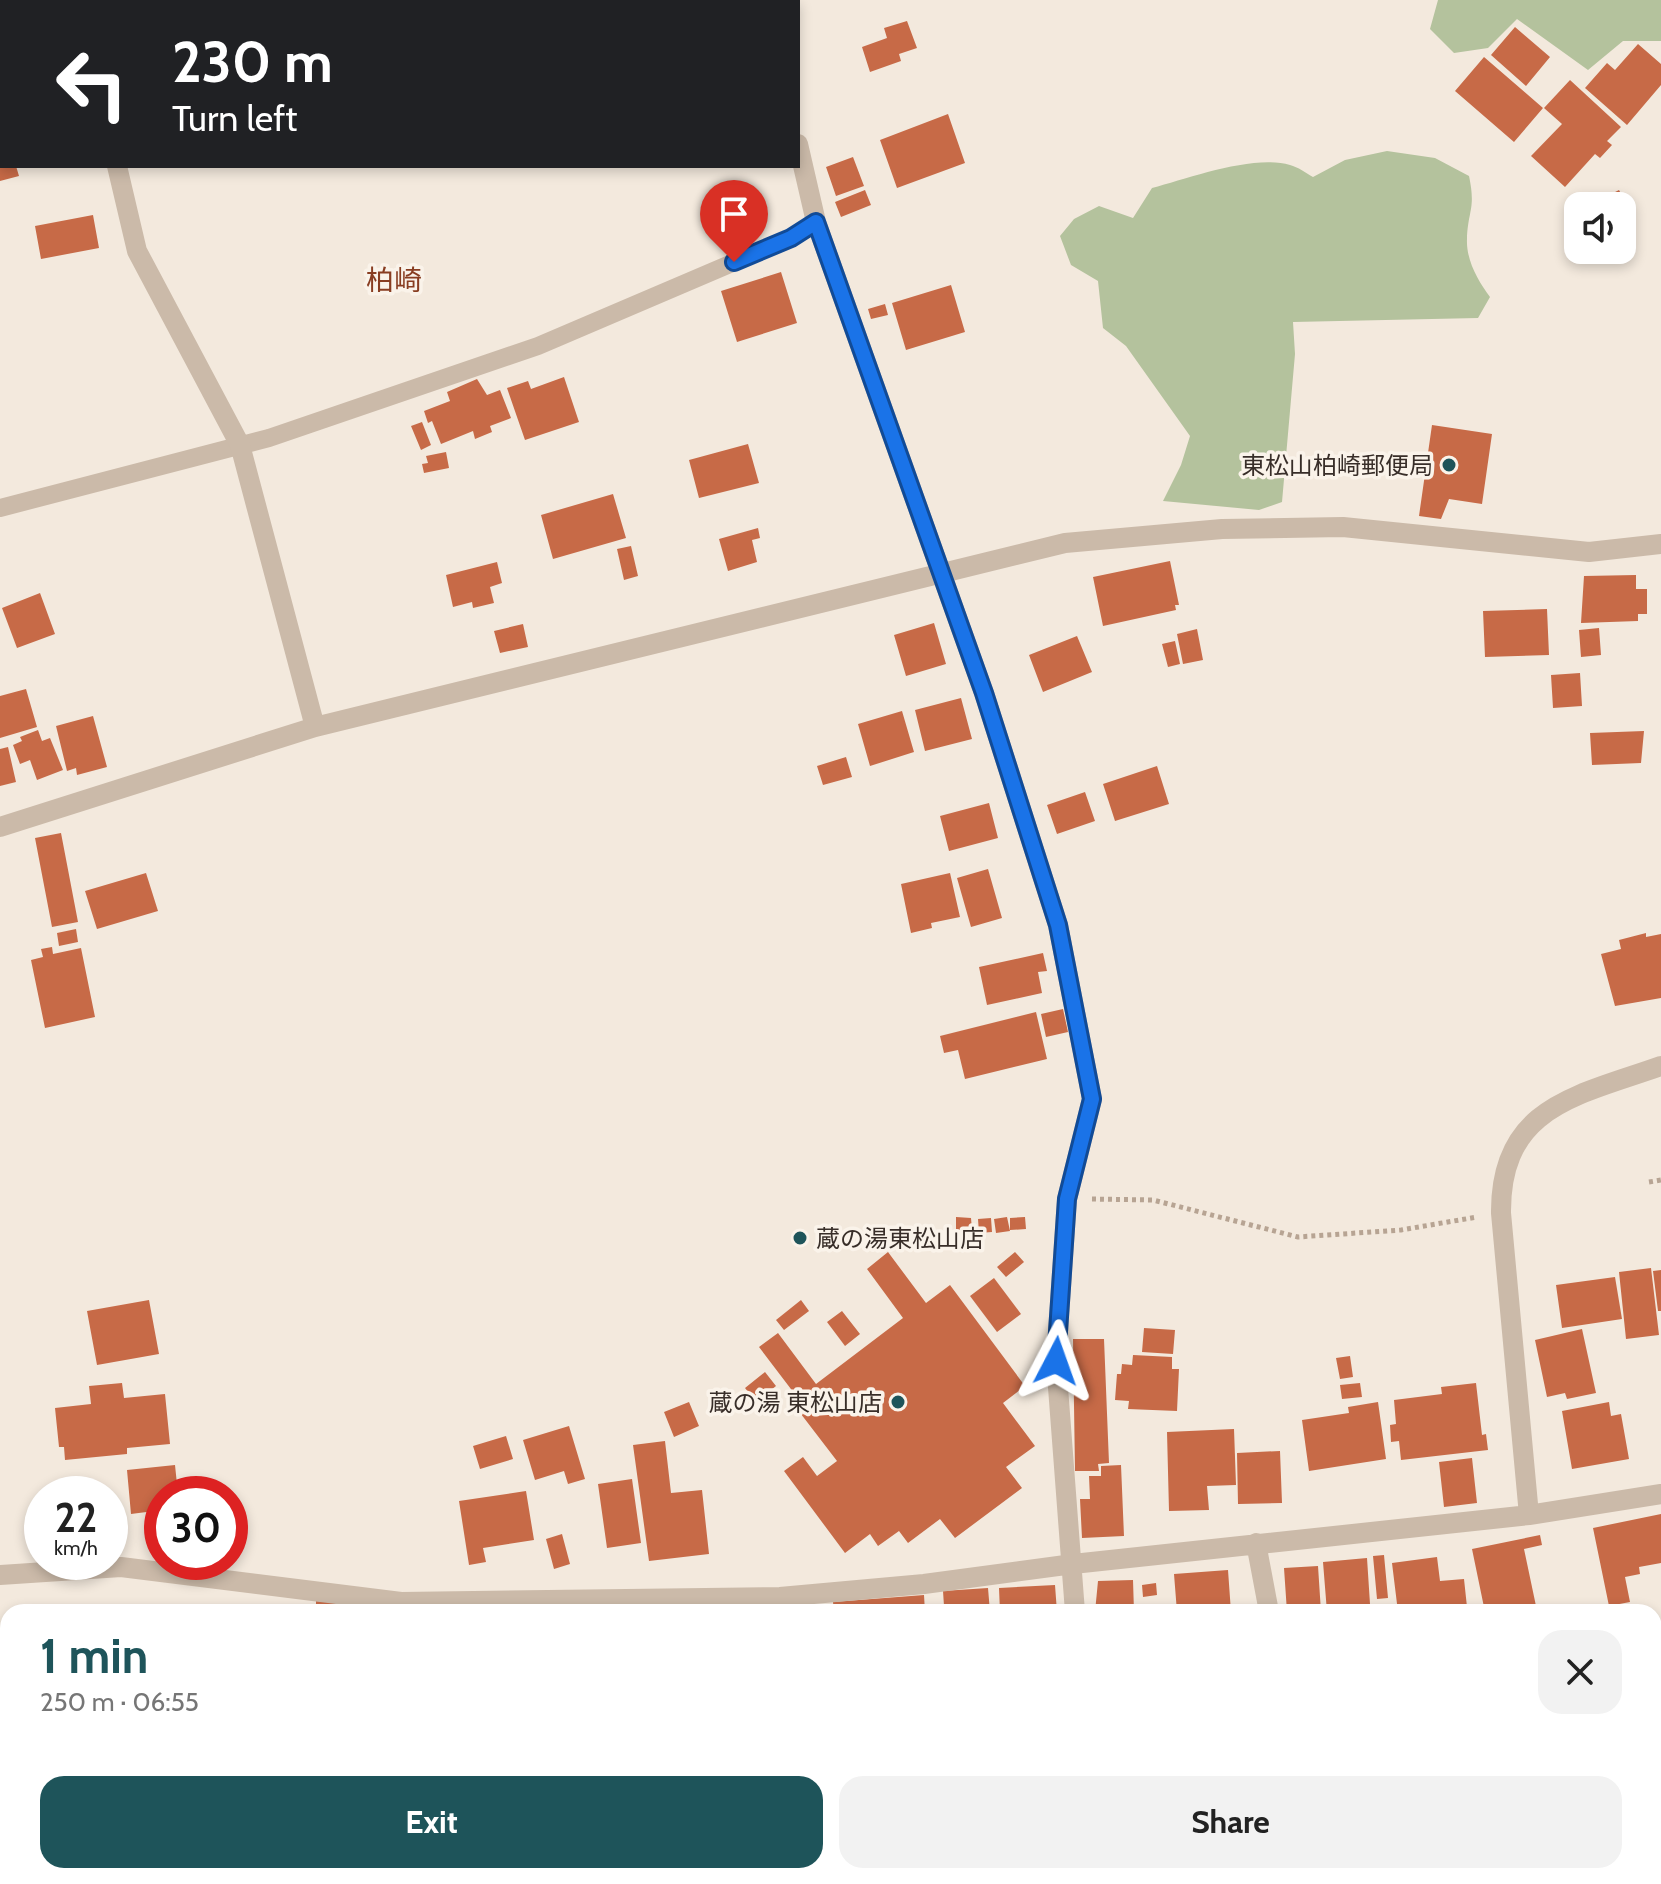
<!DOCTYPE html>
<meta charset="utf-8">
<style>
body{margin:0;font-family:Cabin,"Noto Sans JP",sans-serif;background:#f2f2f2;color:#222;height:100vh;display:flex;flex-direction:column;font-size:30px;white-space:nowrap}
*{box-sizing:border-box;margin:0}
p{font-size:26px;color:#767676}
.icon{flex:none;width:44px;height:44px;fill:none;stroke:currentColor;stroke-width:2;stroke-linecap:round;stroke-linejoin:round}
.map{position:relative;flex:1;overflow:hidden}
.drawer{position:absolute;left:0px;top:1604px;width:1662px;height:280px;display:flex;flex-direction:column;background:#fff;border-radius:24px 24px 0 0;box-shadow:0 4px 12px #0003}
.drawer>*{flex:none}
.guide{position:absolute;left:0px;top:0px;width:800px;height:168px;box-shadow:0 4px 12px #0003;background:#202124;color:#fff;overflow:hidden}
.fabs{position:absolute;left:1564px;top:192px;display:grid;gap:16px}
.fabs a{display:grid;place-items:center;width:72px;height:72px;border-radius:16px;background:#fff;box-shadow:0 4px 12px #0003;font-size:40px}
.speed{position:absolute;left:24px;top:1476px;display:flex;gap:16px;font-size:40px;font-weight:700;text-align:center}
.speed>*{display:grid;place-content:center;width:104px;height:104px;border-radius:50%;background:#fff;box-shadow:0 4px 12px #0003;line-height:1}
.speed small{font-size:20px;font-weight:400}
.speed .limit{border:12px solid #d22;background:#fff;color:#111}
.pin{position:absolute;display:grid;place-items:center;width:68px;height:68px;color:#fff;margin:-82px -34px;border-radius:50% 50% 50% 0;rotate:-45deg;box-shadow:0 0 8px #0007}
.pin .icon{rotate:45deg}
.me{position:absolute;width:88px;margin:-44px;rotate:4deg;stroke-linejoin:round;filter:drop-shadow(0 0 6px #0008)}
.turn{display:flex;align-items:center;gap:28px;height:168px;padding:0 40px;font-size:36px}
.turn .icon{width:104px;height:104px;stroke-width:2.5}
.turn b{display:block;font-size:56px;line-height:68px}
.round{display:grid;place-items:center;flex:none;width:84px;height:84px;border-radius:24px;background:#f2f2f2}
.headline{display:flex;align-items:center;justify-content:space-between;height:136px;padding:0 40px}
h1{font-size:48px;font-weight:700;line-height:60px;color:#1e545a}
.button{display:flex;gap:16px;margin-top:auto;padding:16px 40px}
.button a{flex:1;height:92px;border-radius:24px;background:#1e545a;color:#fff;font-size:32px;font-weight:700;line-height:92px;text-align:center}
.button a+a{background:#f2f2f2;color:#222}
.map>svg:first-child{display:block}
.green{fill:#b4c29d}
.building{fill:#c76a47}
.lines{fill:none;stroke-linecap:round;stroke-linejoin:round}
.path{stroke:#b7a493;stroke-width:5;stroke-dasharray:4 4;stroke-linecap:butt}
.lane{stroke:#cbbaa9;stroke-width:18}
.street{stroke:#cbbaa9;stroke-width:20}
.secondary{stroke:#9f897a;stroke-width:20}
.highway{stroke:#594840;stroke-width:24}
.route-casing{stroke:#114b97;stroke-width:20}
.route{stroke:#1a73e8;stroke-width:14}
.poi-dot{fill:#1e545a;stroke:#faf3ea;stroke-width:3}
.labels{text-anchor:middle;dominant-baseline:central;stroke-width:7;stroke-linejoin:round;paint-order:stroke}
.poi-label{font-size:24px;fill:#382e29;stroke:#faf3ea;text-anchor:end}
.quarter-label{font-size:28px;fill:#883d21;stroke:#faf3ea}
</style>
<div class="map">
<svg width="1661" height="1884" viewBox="0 0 1661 1884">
<rect width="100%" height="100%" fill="#f3e9dd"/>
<path class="green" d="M1438,0H1661V41H1623L1588,70L1517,19L1488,48L1454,53L1430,29Z
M1387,151L1435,158L1469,176C1476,209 1468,210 1467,239C1466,260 1478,281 1490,297L1478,318L1293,322L1295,354L1282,502L1259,510L1163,501L1181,465L1190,436L1126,346L1103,328L1098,281L1071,265L1060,236L1074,219L1099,206L1133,218L1152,188C1189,178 1254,154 1290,165C1298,167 1306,173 1313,177L1345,160Z"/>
<path class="building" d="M907,21L917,48L899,54L901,61L870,72L862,47L887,38L884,28Z
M1515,27L1550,57L1526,86L1491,55Z
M1638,44L1661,64V85L1627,125L1585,88L1607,63L1615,70Z
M1484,57L1543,108L1514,142L1455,91Z
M1570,80L1621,127L1607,141L1612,145L1600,158L1595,154L1565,187L1531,156L1562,124L1544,108Z
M948,114L965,163L897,188L880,140Z
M853,157L864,186L836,196L826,167Z
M0,166H16L19,176L0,181Z
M865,190L871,205L841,217L835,202Z
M1619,190L1633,217L1622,222V206H1588Z
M93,215L99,248L41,259L35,226Z
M781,272L797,323L737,342L721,291Z
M951,285L965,332L906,350L892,303Z
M885,304L888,315L871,319L868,309Z
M564,377L579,422L525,440L507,388L528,381L531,389Z
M477,379L487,395L500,390L511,418L490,426L492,432L475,439L473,431L441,444L432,421L428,423L424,411L450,401L447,392Z
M422,422L431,445L421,450L411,426Z
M1432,425L1492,434L1482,504L1449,499L1441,519L1419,516Z
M748,444L759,483L699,498L689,460Z
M446,452L449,468L424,473L422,464L428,463L426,456Z
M613,494L626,538L553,559L541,515Z
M758,528L760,538L752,540L757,562L728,571L719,539Z
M631,546L638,576L624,580L617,549Z
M1170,561L1179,605H1175L1176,610L1103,626L1093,577Z
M497,562L502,583L490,587L494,603L473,608L472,602L453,607L446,575Z
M1636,575V589H1647V614H1638V621L1581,623L1584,576Z
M40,593L55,634L17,648L2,608Z
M1547,609L1549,655L1485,657L1483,611Z
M934,623L946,664L906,676L894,635Z
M523,624L528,647L500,653L494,631Z
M1599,628L1601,655L1581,657L1579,630Z
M1197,629L1203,660L1183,664L1177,634Z
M1077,636L1092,672L1043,692L1029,655Z
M1175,641L1180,664L1168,667L1162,644Z
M1580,673L1582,706L1553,708L1551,675Z
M26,689L37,727L0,738V696Z
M961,698L972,739L925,751L915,710Z
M902,711L914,752L870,766L858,724Z
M93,716L107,767L77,775L76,768L67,771L56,726Z
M38,730L42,741L50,738L63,770L37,780L30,760L20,764L13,745L22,741L20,737Z
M1644,731L1641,763L1592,765L1590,733Z
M8,747L16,782L0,786V749Z
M846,757L852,777L823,785L817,766Z
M1157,766L1169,804L1115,821L1103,784Z
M1085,792L1095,821L1057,834L1047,805Z
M989,803L998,838L949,851L940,816Z
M61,833L78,922L52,927L35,838Z
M988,869L1002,918L971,927L957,878Z
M146,873L158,911L97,929L85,891Z
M950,873L960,917L931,923L932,928L911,933L901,884Z
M76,929L78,942L59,946L57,933Z
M1646,933V937L1661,934V998L1615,1006L1601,954L1621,949L1619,940Z
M52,947L53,954L81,948L95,1017L45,1028L31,960L43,957L41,949Z
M1043,953L1047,971L1038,972L1042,993L987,1005L979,967Z
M1063,1009L1068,1032L1046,1037L1041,1014Z
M1036,1012L1047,1059L965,1079L958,1050L944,1053L940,1036Z
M956,1217L971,1218L972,1230H956Z
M1007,1217L1010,1231L996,1233L994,1219Z
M1025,1217L1026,1229L1010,1230V1218Z
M991,1218L992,1232L979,1233L978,1219Z
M888,1252L926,1303L950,1285L1025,1386L1003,1403L1035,1446L1006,1467L1022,1488L955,1538L940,1519L908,1543L899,1531L878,1546L870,1534L845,1553L784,1471L803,1457L817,1476L837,1461L791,1401L797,1397L759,1347L778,1333L816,1384L903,1318L867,1269Z
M1015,1252L1024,1262L1006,1277L997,1267Z
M1651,1268L1659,1335L1626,1339L1619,1272Z
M1661,1270V1311H1658L1653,1271Z
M1615,1277L1622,1319L1562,1328L1556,1285Z
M994,1278L1021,1314L997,1332L970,1296Z
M149,1300L159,1354L97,1365L87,1311Z
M801,1300L809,1311L784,1330L776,1320Z
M842,1311L860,1334L845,1346L827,1322Z
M1144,1328L1175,1330L1173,1354L1142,1352Z
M1582,1329L1596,1393L1567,1399L1565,1393L1547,1397L1535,1340Z
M1073,1339H1104L1109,1463L1098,1464L1099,1471H1075Z
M1133,1355L1172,1357V1369H1179L1177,1411L1128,1409L1129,1401L1115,1400L1117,1374H1121L1122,1364L1132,1365Z
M1350,1356L1353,1377L1340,1379L1336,1358Z
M765,1372L776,1386L756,1402L745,1388Z
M122,1383L124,1398L165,1394L170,1444L127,1448V1454L65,1460L64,1447H59L55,1408L91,1404L89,1386Z
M1360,1383L1362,1397L1342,1399L1340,1385Z
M1476,1383L1482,1435L1486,1434L1488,1450L1401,1460L1399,1441L1391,1442L1390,1425L1396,1424L1394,1400L1442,1394L1441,1387Z
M689,1402L699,1426L674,1437L664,1412Z
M1378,1402L1386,1459L1309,1471L1302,1420L1349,1413L1348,1407Z
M1609,1402L1611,1416L1621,1414L1629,1459L1572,1469L1562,1411Z
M569,1426L585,1479L568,1484L564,1471L535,1480L523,1440Z
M1234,1429L1236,1485L1207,1486L1209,1510L1169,1511L1167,1432Z
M506,1436L513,1459L480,1469L473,1446Z
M665,1441L671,1493L702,1490L709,1554L649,1561L633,1445Z
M1280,1451L1282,1503L1238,1504L1237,1453Z
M1472,1458L1477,1503L1444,1507L1439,1462Z
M175,1465L178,1494H162V1510L131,1514L127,1470Z
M1121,1465L1124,1536L1082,1538L1080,1499H1090L1089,1476H1101V1466Z
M632,1479L641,1543L607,1548L598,1484Z
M526,1491L534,1540L483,1548L486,1562L469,1565L459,1501Z
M1661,1514V1563L1639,1567L1640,1574L1625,1577L1630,1602L1609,1606L1593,1528Z
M562,1534L570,1564L554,1569L546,1539Z
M1540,1535L1542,1545L1524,1549L1536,1606L1485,1612L1472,1549Z
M1384,1555L1388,1598L1377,1599L1373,1556Z
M1437,1557L1440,1581L1464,1579L1467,1607L1445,1612H1398L1392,1563Z
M1367,1558L1370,1604L1359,1605V1612H1327L1323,1562Z
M1318,1566L1321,1612H1287L1284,1568Z
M1228,1570L1231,1612H1177L1174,1574Z
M1133,1580L1134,1612H1095L1098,1581Z
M1156,1583L1157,1595L1143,1597L1142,1585Z
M1055,1585L1057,1612H1000L999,1588Z
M988,1588L990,1612H936V1606H944L943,1591Z
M924,1595L925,1612H834L833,1602Z
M316,1601L370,1603V1612H316Z
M1442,1876H1460L1462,1884H1417Z"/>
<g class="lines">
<path class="path" d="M1649,1182L1661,1180
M1092,1199L1153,1200L1298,1237L1401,1230L1477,1217"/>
<path class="lane" d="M0,508L269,438L538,346L791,238L816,222"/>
<path class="street" d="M46,0L53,2
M765,0V2
M798,144L816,222L984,693L1058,925L1092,1099L1067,1199L1056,1361L1075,1612
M117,166L137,251L240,445L315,727
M0,827L315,727L1065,543L1222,529L1343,527L1589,552L1661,544
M1529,1515L1501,1213C1500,1106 1577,1096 1661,1066
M1256,1543L1269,1612
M0,1575L121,1567L401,1602L780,1597L924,1584L1073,1564L1529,1515L1661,1494
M878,1884L884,1876"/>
<path class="secondary" d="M1324,1876L1327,1884
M751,1884L858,1876"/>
<path class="highway" d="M1654,1790L1661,1789
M1654,1818L1661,1817"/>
</g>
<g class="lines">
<defs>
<path id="route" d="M734,262L791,238L816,222L984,693L1058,925L1092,1099L1067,1199L1056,1361"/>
</defs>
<use href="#route" class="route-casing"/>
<use href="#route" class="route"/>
</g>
<g class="poi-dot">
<circle cx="1449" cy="465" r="8"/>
<circle cx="800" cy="1238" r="8"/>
<circle cx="898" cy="1402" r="8"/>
</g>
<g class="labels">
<g class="poi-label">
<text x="1433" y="465">東松山柏崎郵便局</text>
<text x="816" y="1238" text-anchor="start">蔵の湯東松山店</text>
<text x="882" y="1402">蔵の湯 東松山店</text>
</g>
<g class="quarter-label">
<text x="394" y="280">柏崎</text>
</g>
</g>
</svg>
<div class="fabs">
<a><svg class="icon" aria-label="sound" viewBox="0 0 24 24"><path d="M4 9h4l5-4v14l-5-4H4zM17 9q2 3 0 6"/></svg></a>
</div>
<div class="speed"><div>22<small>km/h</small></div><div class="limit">30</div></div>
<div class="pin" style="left:734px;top:262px;background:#d93025"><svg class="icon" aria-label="arrive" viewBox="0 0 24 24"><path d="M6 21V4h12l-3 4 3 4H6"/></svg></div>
<svg class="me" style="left:1056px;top:1361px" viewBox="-20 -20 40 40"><path d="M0-17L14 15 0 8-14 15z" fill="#1a73e8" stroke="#fff" stroke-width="4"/></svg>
<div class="guide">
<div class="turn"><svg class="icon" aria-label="left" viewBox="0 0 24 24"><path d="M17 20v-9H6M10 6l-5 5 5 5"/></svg><div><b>230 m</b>Turn left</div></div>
</div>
<section class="drawer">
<div class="headline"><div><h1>1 min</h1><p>250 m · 06:55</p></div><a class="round"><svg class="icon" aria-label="close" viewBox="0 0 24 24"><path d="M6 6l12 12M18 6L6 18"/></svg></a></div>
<div class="button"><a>Exit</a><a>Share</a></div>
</section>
</div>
